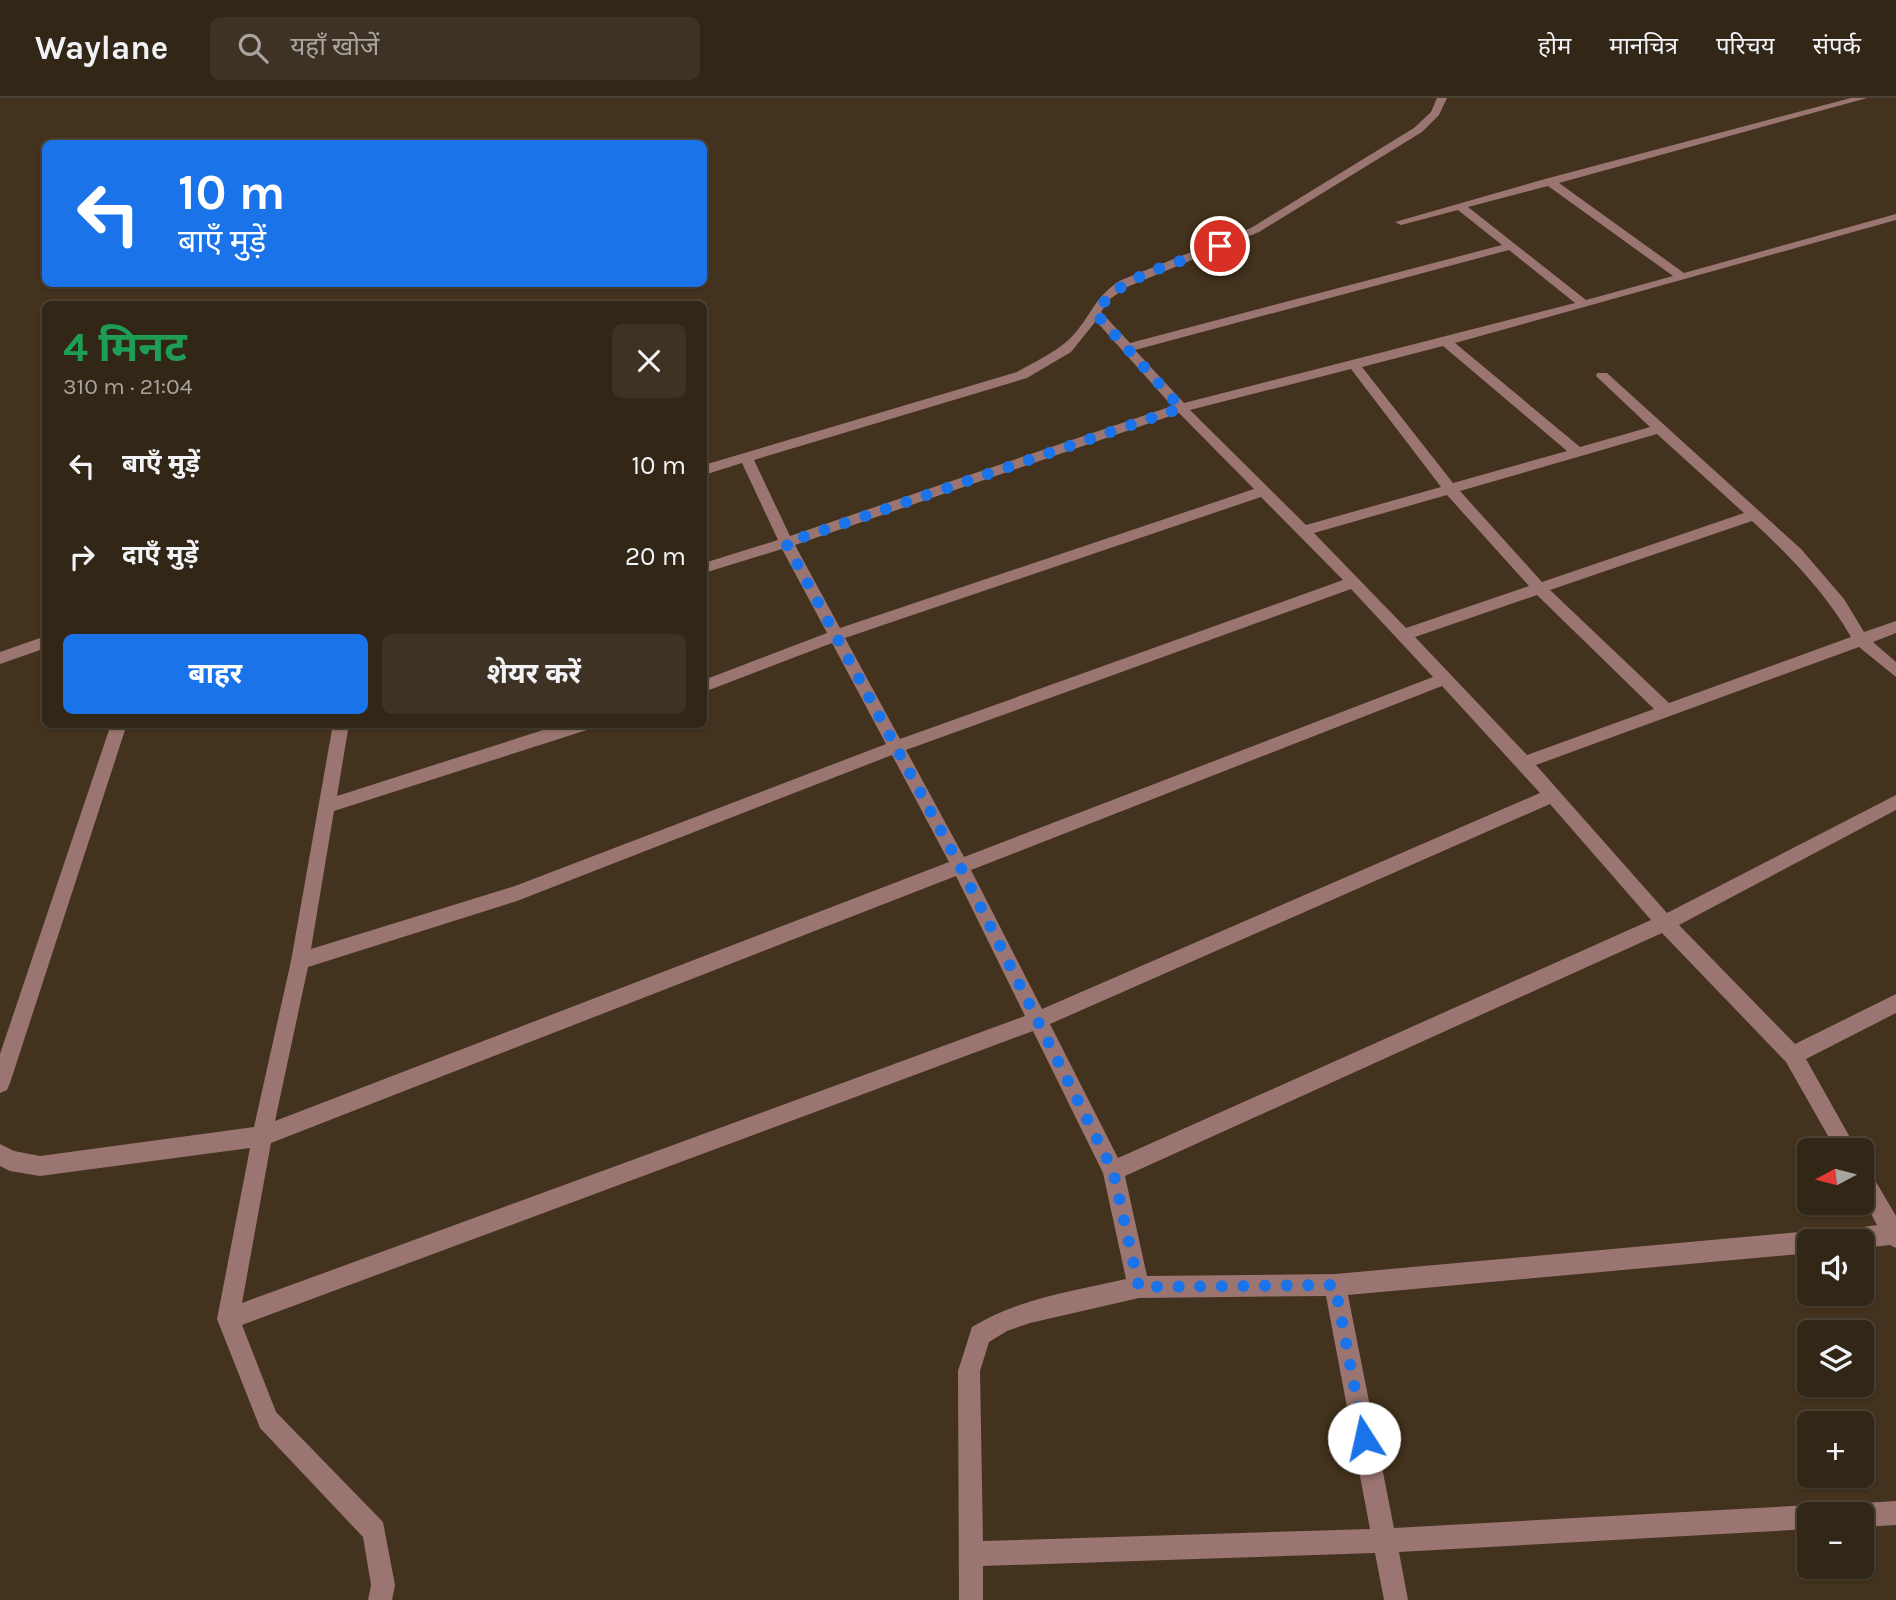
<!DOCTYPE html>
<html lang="hi">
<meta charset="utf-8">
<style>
body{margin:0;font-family:Karla,"Noto Sans Devanagari",sans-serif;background:#3d3223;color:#f1f3f6;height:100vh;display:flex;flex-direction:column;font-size:26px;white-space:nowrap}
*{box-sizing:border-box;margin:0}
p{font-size:23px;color:#a8a5a1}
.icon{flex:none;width:38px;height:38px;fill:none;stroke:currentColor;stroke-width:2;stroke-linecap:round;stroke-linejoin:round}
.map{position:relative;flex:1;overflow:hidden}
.side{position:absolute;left:42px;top:203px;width:665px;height:427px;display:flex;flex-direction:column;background:#322616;border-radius:10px;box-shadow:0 2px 5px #0004,0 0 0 2px #4d4335}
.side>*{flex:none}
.hud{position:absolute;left:42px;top:42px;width:665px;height:147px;border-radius:10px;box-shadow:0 2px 5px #0004,0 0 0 2px #4d4335;background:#1a73e8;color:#fff;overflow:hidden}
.needle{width:46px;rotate:263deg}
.controls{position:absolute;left:1797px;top:1040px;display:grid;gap:14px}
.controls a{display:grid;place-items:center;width:77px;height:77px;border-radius:10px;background:#322616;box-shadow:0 2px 5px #0004,0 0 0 2px #4d4335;font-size:35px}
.pin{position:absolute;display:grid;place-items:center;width:60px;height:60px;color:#fff;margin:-30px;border:4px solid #fff;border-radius:50%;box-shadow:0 2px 7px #0007}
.me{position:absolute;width:77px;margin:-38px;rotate:350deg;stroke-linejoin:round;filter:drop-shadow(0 0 5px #0008)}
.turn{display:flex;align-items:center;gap:24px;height:147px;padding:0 21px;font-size:32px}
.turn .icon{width:91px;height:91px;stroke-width:2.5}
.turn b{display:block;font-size:49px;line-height:60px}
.round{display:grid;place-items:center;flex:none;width:74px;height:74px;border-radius:10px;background:#3d3223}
.summary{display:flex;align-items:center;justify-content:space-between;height:119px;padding:0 21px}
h1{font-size:42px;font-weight:700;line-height:52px;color:#1e9e55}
.cta{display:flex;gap:14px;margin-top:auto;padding:14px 21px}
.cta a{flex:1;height:80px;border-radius:10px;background:#1a73e8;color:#fff;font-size:28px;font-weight:700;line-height:80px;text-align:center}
.cta a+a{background:#3d3223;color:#f1f3f6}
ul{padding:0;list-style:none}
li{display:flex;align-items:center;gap:21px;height:91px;padding:0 21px}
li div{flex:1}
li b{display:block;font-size:26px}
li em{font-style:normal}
header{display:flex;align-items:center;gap:42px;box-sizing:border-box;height:98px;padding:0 35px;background:#322616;border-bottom:2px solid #4d4335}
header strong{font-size:33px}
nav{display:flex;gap:38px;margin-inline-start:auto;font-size:24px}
.search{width:490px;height:63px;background:#3d3223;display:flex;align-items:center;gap:18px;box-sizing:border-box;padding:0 24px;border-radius:10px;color:#a8a5a1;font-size:26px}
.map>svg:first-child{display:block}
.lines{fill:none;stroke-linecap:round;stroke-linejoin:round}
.minor{fill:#9a7571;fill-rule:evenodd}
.route{stroke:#1a73e8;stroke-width:12;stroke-dasharray:0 21.6}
</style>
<header>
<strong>Waylane</strong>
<div class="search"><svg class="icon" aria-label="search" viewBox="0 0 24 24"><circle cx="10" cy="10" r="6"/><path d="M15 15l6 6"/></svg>यहाँ खोजें</div>
<nav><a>होम</a><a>मानचित्र</a><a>परिचय</a><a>संपर्क</a></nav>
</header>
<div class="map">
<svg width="1896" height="1502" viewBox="0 0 1896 1502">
<rect width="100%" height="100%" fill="#43321d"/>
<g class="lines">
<path class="minor" d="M1437,0H1447L1439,17L1422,34L1259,134L1127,189L1110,201L1101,214L1130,245L1502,147L1458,112L1401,127L1395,124L1545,81L1851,0H1867L1559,85L1684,175L1896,116V122L1455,245L1580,349L1650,329L1596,278L1597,275H1607L1801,451L1844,501L1864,534L1896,523V535L1873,544L1896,564V579L1859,549L1536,667L1667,815L1896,697V712L1679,827L1795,946L1896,896V915L1806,961L1857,1052H1836L1786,964L1662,835L1125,1078L1147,1178L1335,1176L1810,1133L1815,1136L1877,1127L1862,1099V1069L1869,1072L1896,1118V1150L1890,1147L1862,1150V1143H1810V1155L1348,1197L1394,1430L1810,1407L1819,1410L1821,1416H1810V1431L1399,1454L1408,1502H1384L1375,1455L983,1468V1502H959L958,1273L972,1229C1019,1200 1074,1193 1126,1181L1103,1075L1033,933L242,1227L276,1314L383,1424L395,1487L392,1502H368L371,1487L363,1439L260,1330L217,1221L250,1050L40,1078L10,1073L0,1068V1046L14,1053L40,1058L254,1029L291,863L333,626H349L337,698L562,626H592L590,631L334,713L311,851L515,788L886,646L832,545L704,594V582L827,535L782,451L704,475V465L778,442L742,365L704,377V367L1017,274C1038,262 1061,252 1076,234C1094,212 1094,201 1119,183L1251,130L1414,30L1431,14ZM1548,88L1673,178L1586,202L1468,109ZM1509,152L1575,205L1184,305L1135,252ZM1096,223L1172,308L790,438L754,362L1027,280L1071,254ZM1443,248L1567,353L1453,385L1362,269ZM1351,271L1441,389L1306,427L1190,312ZM1179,315L1254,391L840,530L795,447ZM1657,336L1744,415L1542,484L1460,393ZM1447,397L1529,488L1406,530L1314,435ZM1261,399L1343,482L900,641L845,540ZM1752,423C1790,458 1825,494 1851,539L1669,605L1550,492ZM1351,491L1433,579L964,759L906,652ZM1537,497L1654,611L1527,657L1415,539ZM1442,588L1540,695L1042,911L971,772ZM892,657L949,764L275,1023L308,869L517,803ZM1550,706L1651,822L1118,1060L1050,926ZM956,778L1025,918L242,1205L271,1045ZM1326,1198L1370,1431L983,1443L980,1273L989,1244L1007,1233L1030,1225L1139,1200Z
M46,538V550L0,566V554Z
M111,626H127L10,985L7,992L0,995V956Z
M1896,1403V1427L1862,1429V1416H1850L1853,1408L1862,1405Z"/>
</g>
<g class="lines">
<path class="route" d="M1220,148C1179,167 1118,175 1096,216L1181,310L786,445L961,770L1113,1073L1139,1189L1335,1187L1364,1340"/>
</g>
</svg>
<div class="controls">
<a><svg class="needle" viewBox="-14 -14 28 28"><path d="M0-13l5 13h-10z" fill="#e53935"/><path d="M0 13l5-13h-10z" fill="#a8a5a1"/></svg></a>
<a><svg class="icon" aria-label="sound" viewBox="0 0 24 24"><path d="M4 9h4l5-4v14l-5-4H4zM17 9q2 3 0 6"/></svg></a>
<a><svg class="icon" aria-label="layers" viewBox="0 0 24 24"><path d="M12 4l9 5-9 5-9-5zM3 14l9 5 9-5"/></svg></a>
<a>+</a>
<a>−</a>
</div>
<div class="pin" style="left:1220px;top:148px;background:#d93025"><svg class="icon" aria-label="arrive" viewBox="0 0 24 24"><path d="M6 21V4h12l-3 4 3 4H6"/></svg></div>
<svg class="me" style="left:1364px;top:1340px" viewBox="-20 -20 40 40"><circle r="19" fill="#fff"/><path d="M0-13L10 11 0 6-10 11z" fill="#1a73e8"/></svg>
<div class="hud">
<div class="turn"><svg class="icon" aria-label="left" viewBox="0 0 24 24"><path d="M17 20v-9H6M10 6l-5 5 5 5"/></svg><div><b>10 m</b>बाएँ मुड़ें</div></div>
</div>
<section class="side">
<div class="summary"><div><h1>4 मिनट</h1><p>310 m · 21:04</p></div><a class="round"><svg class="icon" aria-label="close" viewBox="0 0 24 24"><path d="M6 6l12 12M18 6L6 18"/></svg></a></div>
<ul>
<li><svg class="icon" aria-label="left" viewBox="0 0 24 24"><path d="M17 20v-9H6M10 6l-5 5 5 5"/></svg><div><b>बाएँ मुड़ें</b></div><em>10 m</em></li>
<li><svg class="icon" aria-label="right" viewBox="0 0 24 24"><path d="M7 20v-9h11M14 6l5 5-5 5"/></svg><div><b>दाएँ मुड़ें</b></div><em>20 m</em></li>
</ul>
<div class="cta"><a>बाहर</a><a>शेयर करें</a></div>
</section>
</div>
